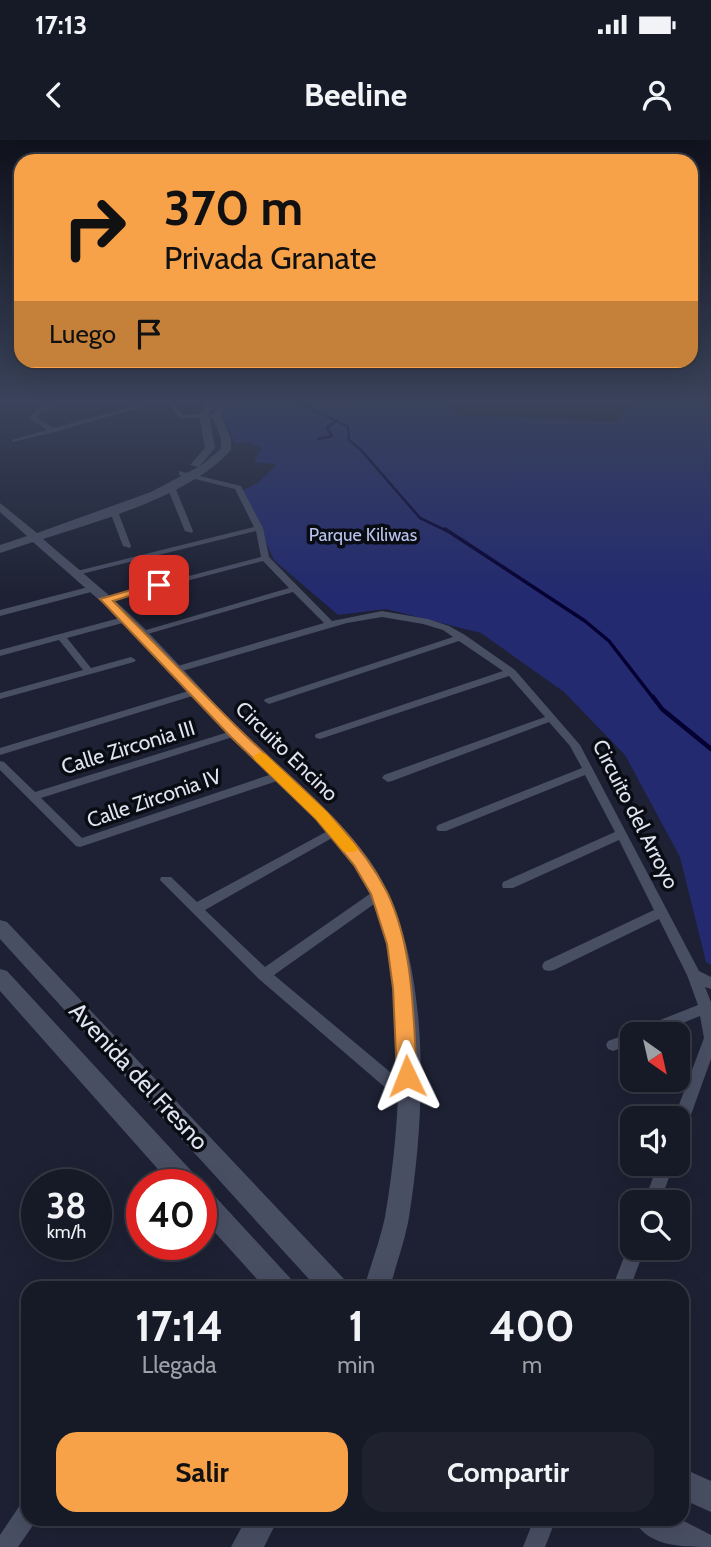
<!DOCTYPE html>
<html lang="es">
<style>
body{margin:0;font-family:Cabin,sans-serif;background:#1f222e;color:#f1f3f6;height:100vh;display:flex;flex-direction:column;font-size:26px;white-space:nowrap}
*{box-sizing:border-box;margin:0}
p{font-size:23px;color:#9ea0a7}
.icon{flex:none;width:38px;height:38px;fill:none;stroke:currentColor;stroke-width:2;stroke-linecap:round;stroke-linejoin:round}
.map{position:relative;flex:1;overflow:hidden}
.side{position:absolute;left:21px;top:1141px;width:668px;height:245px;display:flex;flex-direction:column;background:#161926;border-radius:21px;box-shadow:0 7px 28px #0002,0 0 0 2px #353843}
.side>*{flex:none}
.top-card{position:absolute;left:14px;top:14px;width:684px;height:214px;border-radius:21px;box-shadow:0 7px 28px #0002,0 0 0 2px #353843;background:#f7a149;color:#111;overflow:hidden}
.needle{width:46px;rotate:146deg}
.controls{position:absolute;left:620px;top:882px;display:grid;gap:14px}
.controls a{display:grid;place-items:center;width:70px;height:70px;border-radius:14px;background:#161926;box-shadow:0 7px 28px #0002,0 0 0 2px #353843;font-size:35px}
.speed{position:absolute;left:21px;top:1029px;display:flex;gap:14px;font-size:35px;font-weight:700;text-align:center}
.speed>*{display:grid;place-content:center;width:91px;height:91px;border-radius:50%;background:#161926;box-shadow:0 7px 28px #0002,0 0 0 2px #353843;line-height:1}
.speed small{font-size:18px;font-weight:400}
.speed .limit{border:10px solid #d22;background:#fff;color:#111}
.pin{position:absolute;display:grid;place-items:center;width:60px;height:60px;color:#fff;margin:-30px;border-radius:14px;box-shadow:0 4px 10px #0006}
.me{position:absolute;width:77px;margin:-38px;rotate:358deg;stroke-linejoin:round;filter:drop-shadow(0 0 5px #0008)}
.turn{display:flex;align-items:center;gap:24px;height:147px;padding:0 35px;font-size:32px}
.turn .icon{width:91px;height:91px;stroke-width:2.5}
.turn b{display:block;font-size:49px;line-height:60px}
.then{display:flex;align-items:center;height:66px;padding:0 35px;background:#0003;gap:14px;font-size:26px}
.eta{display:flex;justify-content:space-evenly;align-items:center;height:119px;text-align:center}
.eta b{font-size:42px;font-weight:800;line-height:49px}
.action{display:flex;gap:14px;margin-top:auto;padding:14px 35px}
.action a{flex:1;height:80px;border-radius:21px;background:#f7a149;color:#111;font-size:28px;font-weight:800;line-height:80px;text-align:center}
.action a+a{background:#1f222e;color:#f1f3f6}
.status{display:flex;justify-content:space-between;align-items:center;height:49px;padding:0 35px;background:#161926;direction:ltr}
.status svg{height:19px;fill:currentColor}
header{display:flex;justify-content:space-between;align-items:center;height:91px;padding:0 35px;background:#161926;font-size:32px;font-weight:800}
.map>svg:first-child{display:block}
.green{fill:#232a70}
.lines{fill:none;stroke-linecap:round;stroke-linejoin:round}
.stream-far2{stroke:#050032;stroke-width:2.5}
.stream-far1{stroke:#050032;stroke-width:3.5}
.stream{stroke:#050032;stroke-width:4.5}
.street{fill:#494f63;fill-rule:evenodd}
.secondary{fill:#494f63;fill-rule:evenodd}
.route{fill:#f7a149;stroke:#a1692f;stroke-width:2}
.slow{fill:#f59e0b}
.labels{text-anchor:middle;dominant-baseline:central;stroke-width:7;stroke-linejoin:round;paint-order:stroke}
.far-park-label{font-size:18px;fill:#b8c3ed;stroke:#0a0c13}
.street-label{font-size:21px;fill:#e0e3f0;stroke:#0a0c13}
.near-street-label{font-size:24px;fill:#e0e3f0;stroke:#0a0c13}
</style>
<div class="status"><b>17:13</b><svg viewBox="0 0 49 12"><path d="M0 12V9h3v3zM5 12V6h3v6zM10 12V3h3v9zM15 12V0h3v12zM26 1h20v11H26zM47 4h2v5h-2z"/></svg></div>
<header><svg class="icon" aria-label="back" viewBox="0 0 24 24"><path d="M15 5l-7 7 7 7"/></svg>Beeline<svg class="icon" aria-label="person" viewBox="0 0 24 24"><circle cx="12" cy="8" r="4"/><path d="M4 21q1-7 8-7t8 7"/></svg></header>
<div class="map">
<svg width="711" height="1407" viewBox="0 0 711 1407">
<rect width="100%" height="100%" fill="#1d2133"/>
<path class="green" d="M231,259H317L323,265L387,259H448L454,275L619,282L630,259H711V825L706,822L680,717L625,615L564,552L481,493L386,469L338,475L274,420L242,351L258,343L277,324L254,322L262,308L248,302L235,303L223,276Z"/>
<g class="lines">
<path class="stream-far2" d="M292,259L348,287L349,300L361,310L420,378L447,391
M318,299L332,296L327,288L337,280"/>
<path class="stream-far1" d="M445,389L585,481L609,501L654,559"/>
<path class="stream" d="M653,557L662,569L711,609"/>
<path class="street" d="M5,259H16L0,264V260Z
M73,259H82L40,272L37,278L53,288L146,263L149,265L55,292L12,302V300L47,290L30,279L35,270Z
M165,259H171L183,275L217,274L220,276L217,278H179Z
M179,331L241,346L263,388L269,417L332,481L382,471L428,479L449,486L465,495L515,530L580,605L699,831L711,837V849L705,847L711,862V919L683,997L677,999V978H674L704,898L700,876L655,894H632V904L613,911L608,909L606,905L608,901L633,892L635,890L698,865L687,835L659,779L554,830L549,831L544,830L542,826L544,822L654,770L619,700L513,748H503L502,745L503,742L615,692L585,635L446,691H438L436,688L438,685L582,628L570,606L549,582L392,641L388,642L382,638L384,635L545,577L509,536L320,599L316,598L315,596L316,594L503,531L459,501L269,564L264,561L265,559L453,497L443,490L423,484L382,477L347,483L175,533L171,532V528L324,483L293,452L144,495L141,496L136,493L289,448L263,421L106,462L102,459L261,417L256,391L73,436V432L254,387L235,349L179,335Z
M168,345L175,347L193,391L192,393L185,391L167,347Z
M110,367L117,369L131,406L130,408L123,406L109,369Z
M92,446L96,449L95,451L0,476V470Z
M127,476L132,479L130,481L67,498L91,528L131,517L136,520L134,522L0,559V553L83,530L59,500L0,516V510Z
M195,549L200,552L199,554L0,615V608Z
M235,590L239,591L240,593L239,595L41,658L82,698L275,633H283L285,636L283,639L80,707L76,706L0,630V621L4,622L35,652Z
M335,687L341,691L339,694L205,770L265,827L374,751H384L385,754L384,757L274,835L414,952L416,957L414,962L408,964L402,962L259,839L160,740L161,737H171L197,762Z
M658,1024H674L660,1062H644Z
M632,1101V1108H645L630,1148H612L630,1102Z
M28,1362V1379H36V1381L18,1407H0V1395L20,1365Z
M534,1379H556L545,1407H523Z"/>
<path class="secondary" d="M209,259H217L209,274L215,308L199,327L221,309V299L212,276L219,259H227L222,276L231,299V310C190,356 101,380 43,399C78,429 113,457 146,490C178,523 208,557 240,590C284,633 334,670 370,721C433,813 426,971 409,1077C405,1101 396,1124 390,1148H364C371,1124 380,1101 385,1077C402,980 413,814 356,729C322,677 272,639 229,595C193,559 160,519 124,483C95,455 63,429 33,402L0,413V405L27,396L0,372V363L37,393L151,352L198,327L190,325L205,308L199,274Z
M0,780L7,782L344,1139L348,1148H317L0,799Z
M0,829L7,831L197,1037L200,1045H172L0,851Z
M201,1048L210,1051L291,1139L295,1148H265L201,1077Z
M682,1328L711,1341V1372L682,1359Z
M246,1379H278L264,1407H231Z
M634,1379H680L711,1395V1407C684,1407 646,1407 634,1379Z"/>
</g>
<linearGradient id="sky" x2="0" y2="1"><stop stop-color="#10121c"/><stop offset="0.57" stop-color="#3a435b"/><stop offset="1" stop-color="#3a435b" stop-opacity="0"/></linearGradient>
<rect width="711" height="456" fill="url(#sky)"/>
<path class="route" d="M155,443L164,445L113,461C156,504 197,548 241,591C292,641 354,687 387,752C414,808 413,875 417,936L414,942L407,944L400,942L397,936L393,848L387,804L371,754L354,725L316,679L230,596L100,459Z"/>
<path class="slow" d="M260,612L265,614L327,672L355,705L358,709L355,712H344L316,679L255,620L253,617Z"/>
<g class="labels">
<g class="far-park-label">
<text x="363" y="395">Parque Kiliwas</text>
</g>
<g class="street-label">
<text transform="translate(128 607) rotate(-17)">Calle Zirconia III</text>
<text transform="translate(287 611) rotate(44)">Circuito Encino</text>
<text transform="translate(154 658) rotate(-19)">Calle Zirconia IV</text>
<text transform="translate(636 674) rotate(63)">Circuito del Arroyo</text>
</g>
<g class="near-street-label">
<text transform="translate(139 936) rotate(47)">Avenida del Fresno</text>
</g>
</g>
</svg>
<div class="controls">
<a><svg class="needle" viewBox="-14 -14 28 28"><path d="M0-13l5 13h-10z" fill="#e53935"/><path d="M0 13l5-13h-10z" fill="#9ea0a7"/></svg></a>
<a><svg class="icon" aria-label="sound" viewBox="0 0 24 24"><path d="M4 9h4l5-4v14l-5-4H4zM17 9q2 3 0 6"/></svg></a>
<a><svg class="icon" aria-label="search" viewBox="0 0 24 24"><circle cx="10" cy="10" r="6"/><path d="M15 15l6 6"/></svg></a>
</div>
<div class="speed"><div>38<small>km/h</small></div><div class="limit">40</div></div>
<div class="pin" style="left:159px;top:445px;background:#d93025"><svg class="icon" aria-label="arrive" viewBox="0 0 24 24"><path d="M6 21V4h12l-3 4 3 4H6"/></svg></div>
<svg class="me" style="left:407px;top:936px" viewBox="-20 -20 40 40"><path d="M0-17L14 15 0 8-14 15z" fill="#f7a149" stroke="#fff" stroke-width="4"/></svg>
<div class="top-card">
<div class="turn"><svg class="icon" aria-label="right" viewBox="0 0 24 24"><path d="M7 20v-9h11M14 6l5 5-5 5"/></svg><div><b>370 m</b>Privada Granate</div></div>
<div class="then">Luego<svg class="icon" aria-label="arrive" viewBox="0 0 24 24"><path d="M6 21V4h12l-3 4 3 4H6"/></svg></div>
</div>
<section class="side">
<div class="eta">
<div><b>17:14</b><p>Llegada</p></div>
<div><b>1</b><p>min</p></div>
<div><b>400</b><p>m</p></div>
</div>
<div class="action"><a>Salir</a><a>Compartir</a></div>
</section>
</div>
